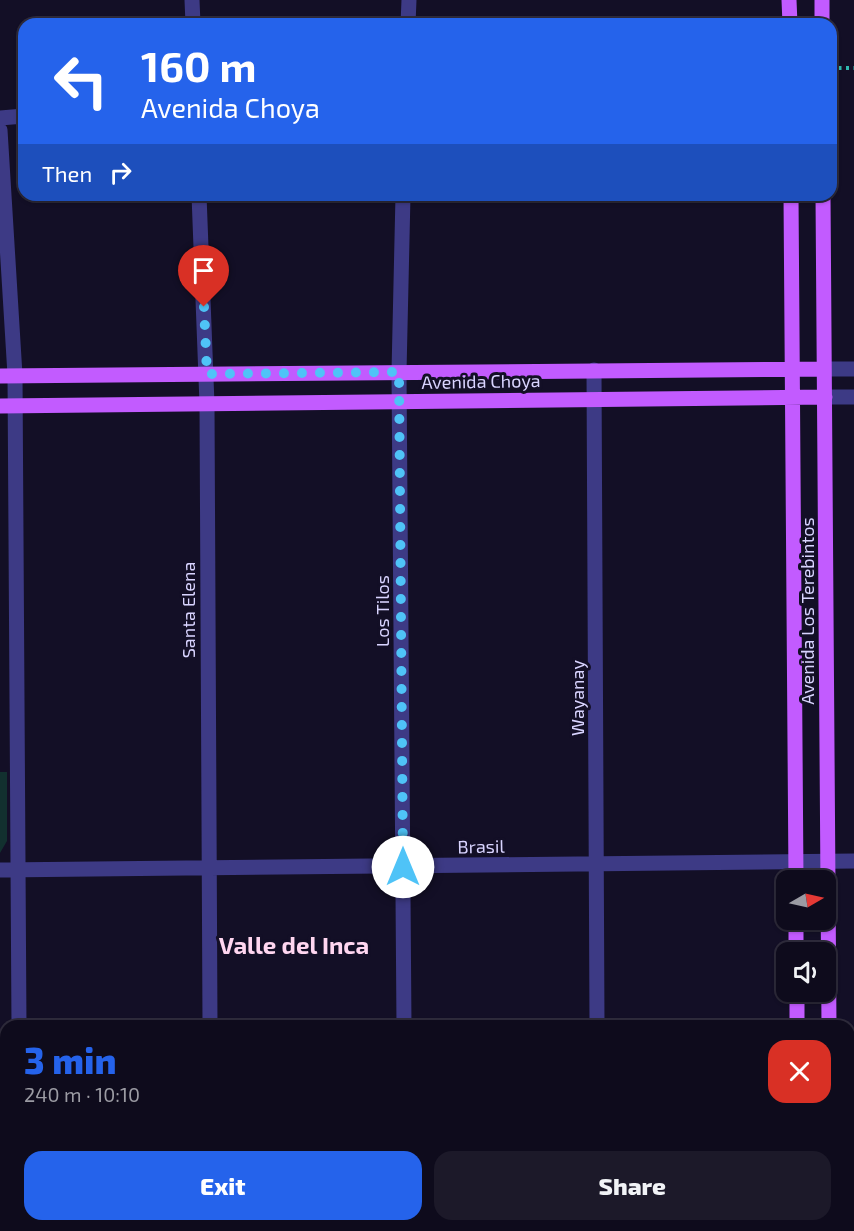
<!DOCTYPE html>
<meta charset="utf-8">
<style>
body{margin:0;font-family:"Exo 2",sans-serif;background:#1c1929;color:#f1f3f6;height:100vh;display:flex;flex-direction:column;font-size:22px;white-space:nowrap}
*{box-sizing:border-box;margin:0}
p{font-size:20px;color:#9b9ba3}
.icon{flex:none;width:33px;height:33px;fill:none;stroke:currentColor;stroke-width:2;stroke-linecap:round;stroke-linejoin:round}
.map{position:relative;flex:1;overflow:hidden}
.panel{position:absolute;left:0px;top:1020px;width:855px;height:212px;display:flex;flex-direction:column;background:#0e0b1c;border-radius:18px 18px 0 0;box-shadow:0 2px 4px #0004,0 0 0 2px #2e2b3b}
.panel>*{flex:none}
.top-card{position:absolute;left:18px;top:18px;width:819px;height:183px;border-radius:18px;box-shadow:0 2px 4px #0004,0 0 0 2px #2e2b3b;background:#2563eb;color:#fff;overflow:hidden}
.needle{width:39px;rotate:81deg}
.controls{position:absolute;left:776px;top:870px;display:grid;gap:12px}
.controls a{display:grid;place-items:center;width:60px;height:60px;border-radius:12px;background:#0e0b1c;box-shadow:0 2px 4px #0004,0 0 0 2px #2e2b3b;font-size:30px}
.pin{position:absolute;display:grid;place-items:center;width:51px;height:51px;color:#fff;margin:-62px -26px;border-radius:50% 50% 50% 0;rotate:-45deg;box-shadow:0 0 6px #0007}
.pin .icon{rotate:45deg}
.me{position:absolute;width:66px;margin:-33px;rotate:0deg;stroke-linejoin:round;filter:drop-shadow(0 0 4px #0008)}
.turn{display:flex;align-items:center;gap:21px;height:126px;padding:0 24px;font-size:27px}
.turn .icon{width:78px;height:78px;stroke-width:2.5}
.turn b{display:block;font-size:42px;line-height:51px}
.then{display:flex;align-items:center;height:57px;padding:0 24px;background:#0003;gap:12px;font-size:22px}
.round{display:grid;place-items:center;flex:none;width:63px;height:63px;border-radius:18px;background:#1c1929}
.headline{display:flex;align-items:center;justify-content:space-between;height:102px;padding:0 24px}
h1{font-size:36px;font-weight:800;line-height:45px;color:#2563eb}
.button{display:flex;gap:12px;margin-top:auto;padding:12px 24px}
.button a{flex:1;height:69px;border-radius:18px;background:#2563eb;color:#fff;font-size:24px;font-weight:800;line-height:69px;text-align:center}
.button a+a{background:#1c1929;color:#f1f3f6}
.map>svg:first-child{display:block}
.green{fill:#12302f}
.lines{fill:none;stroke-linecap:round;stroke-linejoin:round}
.path{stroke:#2fb8b0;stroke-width:4;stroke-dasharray:3 4.5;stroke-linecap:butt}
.minor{stroke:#3d3a85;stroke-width:15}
.major{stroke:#c25bff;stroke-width:15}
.route{stroke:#4fc3f7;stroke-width:10;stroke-dasharray:0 18}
.labels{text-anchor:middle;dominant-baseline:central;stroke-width:6;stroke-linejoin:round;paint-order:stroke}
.street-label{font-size:18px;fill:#d9d4ff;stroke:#130f26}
.district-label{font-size:24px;font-weight:bold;fill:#ffd6f0;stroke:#130f26}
</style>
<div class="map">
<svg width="854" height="1231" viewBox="0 0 854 1231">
<rect width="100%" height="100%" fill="#130f26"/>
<path class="green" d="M0,772H7V841L0,853Z"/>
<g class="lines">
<path class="path" d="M831,68H854"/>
<path class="minor" d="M192,0L193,24
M408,24L409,0
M0,118L24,116
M0,130L15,375L19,1026
M199,195L207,404L210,1026
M403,195L399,372L404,1026
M824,369H854
M594,370L597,1026
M825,397H854
M0,870L854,861
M21,1226V1231
M213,1226V1231
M406,1226V1231
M597,1231V1226"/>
<path class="major" d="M789,0L790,24
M822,0V24
M791,195L796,880
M823,195L829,1026
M0,376L824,369
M0,406L825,397
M796,920V952
M797,992V1026
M798,1226V1231
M831,1226V1231"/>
</g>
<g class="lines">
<path class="route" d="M204,307L207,374L399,372L403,867"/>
</g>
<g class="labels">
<g class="street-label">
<text transform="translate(481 381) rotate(-1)">Avenida Choya</text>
<text transform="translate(188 610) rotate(-90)">Santa Elena</text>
<text transform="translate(382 611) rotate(-90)">Los Tilos</text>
<text transform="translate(807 611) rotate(-90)">Avenida Los Terebintos</text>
<text transform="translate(577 698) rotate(-90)">Wayanay</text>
<text transform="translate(481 846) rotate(-1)">Brasil</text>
</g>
<g class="district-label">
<text x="294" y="944">Valle del Inca</text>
</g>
</g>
</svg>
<div class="controls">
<a><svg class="needle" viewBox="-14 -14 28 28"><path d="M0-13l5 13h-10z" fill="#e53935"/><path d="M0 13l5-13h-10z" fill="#9b9ba3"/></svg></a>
<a><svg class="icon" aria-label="sound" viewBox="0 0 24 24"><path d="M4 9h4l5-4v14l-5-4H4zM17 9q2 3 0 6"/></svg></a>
</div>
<div class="pin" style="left:204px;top:307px;background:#d93025"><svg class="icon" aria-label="arrive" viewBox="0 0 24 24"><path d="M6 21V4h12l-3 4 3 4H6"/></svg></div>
<svg class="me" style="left:403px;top:867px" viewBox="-20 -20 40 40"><circle r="19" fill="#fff"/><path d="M0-13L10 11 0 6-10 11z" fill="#4fc3f7"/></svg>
<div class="top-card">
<div class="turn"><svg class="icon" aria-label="left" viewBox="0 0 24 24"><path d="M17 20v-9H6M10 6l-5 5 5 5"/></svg><div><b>160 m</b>Avenida Choya</div></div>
<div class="then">Then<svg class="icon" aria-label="right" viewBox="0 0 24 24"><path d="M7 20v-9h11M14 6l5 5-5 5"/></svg></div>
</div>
<section class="panel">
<div class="headline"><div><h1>3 min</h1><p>240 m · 10:10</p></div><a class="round" style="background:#d93025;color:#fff"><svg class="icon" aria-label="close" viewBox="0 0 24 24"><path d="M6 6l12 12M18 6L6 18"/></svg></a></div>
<div class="button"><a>Exit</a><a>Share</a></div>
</section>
</div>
